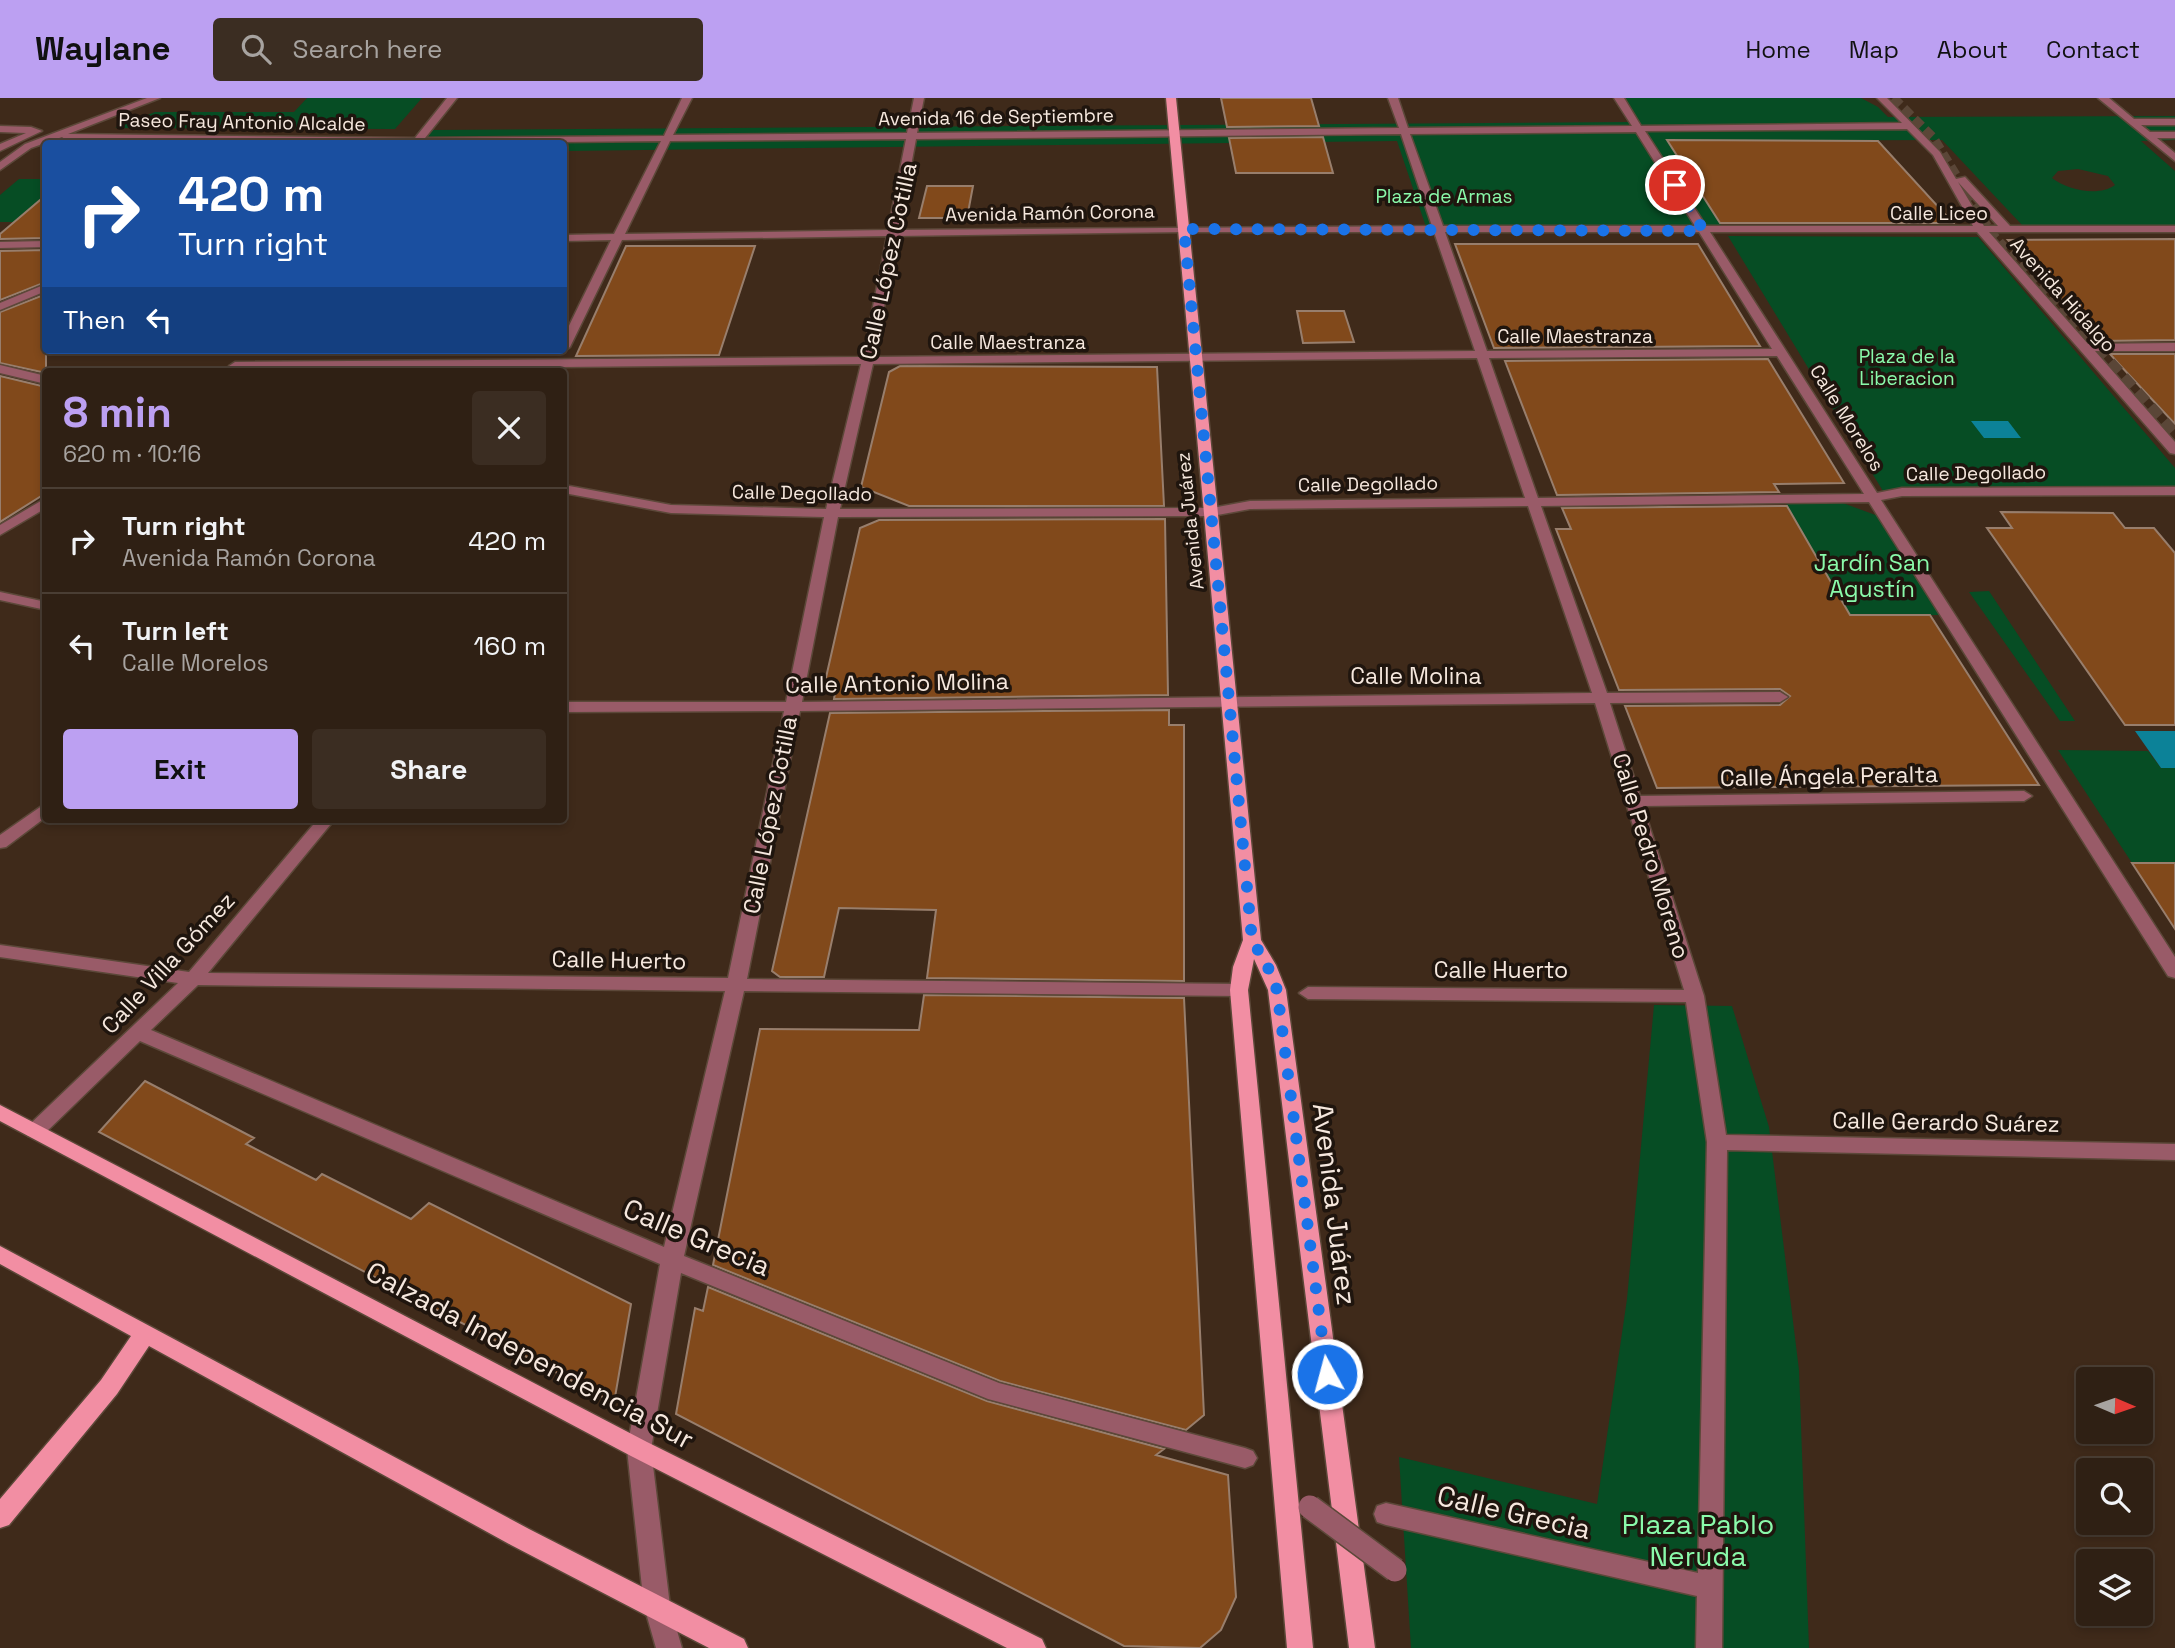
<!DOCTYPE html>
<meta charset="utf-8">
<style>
body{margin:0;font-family:"Space Grotesk",sans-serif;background:#3b2d22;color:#f1f3f6;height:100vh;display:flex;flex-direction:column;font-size:26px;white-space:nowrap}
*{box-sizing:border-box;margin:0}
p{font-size:23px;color:#a7a3a0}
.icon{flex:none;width:38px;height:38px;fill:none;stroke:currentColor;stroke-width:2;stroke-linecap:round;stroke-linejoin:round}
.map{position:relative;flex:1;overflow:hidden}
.drawer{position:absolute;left:42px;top:270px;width:525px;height:455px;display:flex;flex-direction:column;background:#2f2014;border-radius:7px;box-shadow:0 4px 10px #0003,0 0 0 2px #4a3e34}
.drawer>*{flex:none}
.hud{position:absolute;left:42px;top:42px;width:525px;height:214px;border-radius:7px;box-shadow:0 4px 10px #0003,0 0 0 2px #4a3e34;background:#1a4fa0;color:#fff;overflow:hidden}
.needle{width:46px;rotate:92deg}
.tools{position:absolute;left:2076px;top:1269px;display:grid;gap:14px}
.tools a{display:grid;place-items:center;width:77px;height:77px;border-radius:7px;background:#2f2014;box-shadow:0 4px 10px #0003,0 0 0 2px #4a3e34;font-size:35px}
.pin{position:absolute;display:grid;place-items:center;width:60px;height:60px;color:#fff;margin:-30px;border:4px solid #fff;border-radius:50%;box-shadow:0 2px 7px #0007}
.me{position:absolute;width:77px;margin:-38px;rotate:353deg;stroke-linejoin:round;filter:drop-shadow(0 0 5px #0008)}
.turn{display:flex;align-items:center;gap:24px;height:147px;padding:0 21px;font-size:32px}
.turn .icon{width:91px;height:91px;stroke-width:2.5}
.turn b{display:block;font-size:49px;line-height:60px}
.then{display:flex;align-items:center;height:66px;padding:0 21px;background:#0003;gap:14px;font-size:26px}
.round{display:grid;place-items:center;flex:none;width:74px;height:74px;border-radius:7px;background:#3b2d22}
.head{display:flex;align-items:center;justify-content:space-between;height:119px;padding:0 21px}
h1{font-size:42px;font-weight:700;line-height:52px;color:#bca0f2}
.primary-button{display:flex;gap:14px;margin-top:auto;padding:14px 21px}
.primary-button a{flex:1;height:80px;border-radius:7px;background:#bca0f2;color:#111;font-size:28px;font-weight:700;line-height:80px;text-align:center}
.primary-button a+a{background:#3b2d22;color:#f1f3f6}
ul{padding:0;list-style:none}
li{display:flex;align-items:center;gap:21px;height:105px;padding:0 21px;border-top:2px solid #4a3e34}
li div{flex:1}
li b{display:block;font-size:26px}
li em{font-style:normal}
header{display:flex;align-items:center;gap:42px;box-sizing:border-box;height:98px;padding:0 35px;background:#bca0f2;color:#111}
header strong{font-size:33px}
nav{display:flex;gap:38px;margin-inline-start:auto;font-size:24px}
.search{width:490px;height:63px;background:#3b2d22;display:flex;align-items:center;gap:18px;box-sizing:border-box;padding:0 24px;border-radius:7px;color:#a7a3a0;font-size:26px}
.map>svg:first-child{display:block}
.green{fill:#064d24;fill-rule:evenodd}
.water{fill:#0c8298}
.building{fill:#81491b;stroke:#987e6c;stroke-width:2}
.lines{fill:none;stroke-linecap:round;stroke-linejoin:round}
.major-tunnel-far1{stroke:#5a4637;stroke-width:10;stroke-dasharray:10 5;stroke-linecap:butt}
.major-tunnel{stroke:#5a4637;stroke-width:13;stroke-dasharray:13 7;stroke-linecap:butt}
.minor-casing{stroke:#5c4839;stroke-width:3}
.major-casing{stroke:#5c4839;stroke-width:3}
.minor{fill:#995b68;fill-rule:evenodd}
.major{fill:#f28ea3;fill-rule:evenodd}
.minor-bridge-casing{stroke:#5c4839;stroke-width:26;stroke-linecap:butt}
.minor-bridge{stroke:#995b68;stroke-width:23}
.route{stroke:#1a73e8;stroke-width:12;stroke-dasharray:0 21.6}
.labels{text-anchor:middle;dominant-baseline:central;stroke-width:7;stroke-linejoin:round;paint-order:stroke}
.far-street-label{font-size:19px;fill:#f6e8de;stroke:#1f150e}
.far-park-label{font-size:19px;fill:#8afaaa;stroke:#1f150e}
.street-label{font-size:23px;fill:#f6e8de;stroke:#1f150e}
.park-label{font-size:23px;fill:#8afaaa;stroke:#1f150e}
.near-street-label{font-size:28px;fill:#f6e8de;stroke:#1f150e}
.near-park-label{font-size:28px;fill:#8afaaa;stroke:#1f150e}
</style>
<header>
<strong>Waylane</strong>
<div class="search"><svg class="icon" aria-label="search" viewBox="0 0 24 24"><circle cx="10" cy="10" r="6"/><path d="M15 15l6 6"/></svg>Search here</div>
<nav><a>Home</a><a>Map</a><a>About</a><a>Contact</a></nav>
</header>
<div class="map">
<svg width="2175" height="1550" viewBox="0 0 2175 1550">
<rect width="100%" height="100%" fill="#3f2a1a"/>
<path class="green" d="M307,0H422L395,31L115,30L155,14H294Z
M1616,0H1861L1878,9L1888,19L2175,18V42L2141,43L2175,73V127H2022L1942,42L1668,43L1723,130L1426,129L1397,43L564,53V46H422L433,32L1632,24ZM2078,71L2108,78L2115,87C2099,99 2067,92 2052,80L2058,73Z
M19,81H45V124H0V97Z
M1728,138L1978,139L2175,370V397L1886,398Z
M1785,404H1840L1881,419L1943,517H1849Z
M1989,493L2075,623H2060L1969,494Z
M2058,652L2148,653L2161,670H2175V765H2132Z
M1654,907L1732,908L1769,1029L1799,1272L1809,1550H1411L1399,1359L1597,1406L1627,1201Z"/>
<path class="water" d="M1971,323H2008L2021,340H1984Z
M2135,633H2175V670H2161Z"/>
<path class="building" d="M1221,0H1311L1319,28L1227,29Z
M1323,39L1333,75H1236L1229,40Z
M1667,42L1878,43L1953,125H1720Z
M927,88H973L967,120H919Z
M46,97V140L0,141V136Z
M2175,141V242L2099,243L2008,142Z
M1455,146H1698L1760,248L1494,250Z
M626,148H755L719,257L576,258Z
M46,152V184L0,202V153Z
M46,196V275L0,265V214Z
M1297,213H1344L1354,244L1303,245Z
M2110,256H2175V326L2118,265Z
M1768,261L1844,385L1774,386L1779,394L1557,397L1505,263Z
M900,268L1157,269L1164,408H909L861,389L889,274Z
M0,278L46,289V395L0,424Z
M1787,408L1850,517H1930L2039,687L1657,690L1625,608L1780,607L1790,598L1780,591L1619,592L1556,431H1571L1562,410Z
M2001,414L2113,415L2125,430H2154L2175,455V627H2125L1987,430H2012Z
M1165,421L1168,597L834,601L836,589L825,584L860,430L879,422Z
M1169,612V627H1184V883L927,880L936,812L839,810L824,879H780L772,873L830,615Z
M2132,765H2175V831Z
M924,897L1184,900L1204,1317L1186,1332L1000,1283L713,1167L760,931L919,932Z
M145,983L254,1040L246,1046L316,1082L322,1076L411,1121L429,1105L631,1206L614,1305L99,1034Z
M708,1189L987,1303L1164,1351L1156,1357L1228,1377L1236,1499L1221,1532L1200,1550L1124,1548L676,1316L695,1210L703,1213Z"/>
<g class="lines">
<path class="major-tunnel-far1" d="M1893,0L1933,40L1991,135L2097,252"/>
<path class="major-tunnel" d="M2096,250L2175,337"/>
<defs>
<path id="minor" d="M147,0H160L68,36L415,40L447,0H457L425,40L664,38L682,0H692L673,37L907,35L914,0H924L917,35L1399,30L1388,0H1398L1408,30L1632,28L1614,0H1624L1641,28L1902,25L1877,0H1887L1940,54L1956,81L1965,79L2010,128H2175V134H1989L2088,246L2175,245V253H2095L2175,344V356L2170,355L1977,134H1710L1877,395L1902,390L2175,389V397L1902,398L1881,402L2175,859V880L2168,878L1869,404L1541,408L1607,595L1780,594L1788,599L1780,604L1610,605L1640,698L2024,693L2032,698L2024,703L1643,708L1704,898L1726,1037L2175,1046V1062L1727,1052L1722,1550H1696L1697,1498L1386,1427L1377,1424L1374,1416L1377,1408L1386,1405L1698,1475L1707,1044L1686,904L1308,901L1299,895L1308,889L1684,892L1595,605L800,613L747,881L1239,886L1248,892L1239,898L744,893L684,1158L999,1285L1245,1350L1253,1353L1257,1360L1253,1367L1245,1370L988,1301L681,1175L651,1351L670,1508L682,1550H656L644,1508L627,1351L660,1166L140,943L42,1038H28L25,1033L28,1028L178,885L0,859V847L189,874L318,721H335L208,875L728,880L784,613L564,614V604H786L824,419L671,415L564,395V387L671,407L826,411L861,266L235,272L229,268L235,264L863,259L887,138L622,142L570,249L564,253V238L611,142L564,143V137L614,136L661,43L376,46L66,42L62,39L31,50L0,72V64L25,46ZM1907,31L1933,57L1973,128H1706L1645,33ZM1636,34L1695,128H1443L1410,36ZM1401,36L1432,128L899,132L916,41ZM906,41L888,132L625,136L670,43ZM1958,84L1998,128H1984ZM1184,134H1434L1475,253L875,259L897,138ZM1445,134H1699L1772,251L1487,253ZM1777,258L1864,396L1538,400L1489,260ZM1477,260L1525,400L1250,403L1212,410L840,411L873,266ZM1528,408L1592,595L802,604L838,419L1212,418L1250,411ZM198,887L725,893L664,1149L151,932Z
M2098,0H2109L2134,21H2175V27H2141L2150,34H2175V40H2157L2175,55V63Z
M0,28L31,29L42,33L0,53V46L26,35L0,34Z
M46,143V149L0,150V144Z
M46,186V193L0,212V205Z
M0,267L46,278V286L0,275Z
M46,400V410L0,437V427Z
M0,494L46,504V512L0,502Z
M46,705V719L6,749L0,750V737Z"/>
<path id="major" d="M1166,0H1176L1261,842L1276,867L1286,892L1375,1550H1349L1268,892L1254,861L1248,892L1313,1550H1287L1230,892L1233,869L1243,842Z
M0,1007L647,1344L1042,1541L1046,1550H1007L631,1358L0,1023Z
M0,1148L529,1431L744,1541L748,1550H709L511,1447L149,1248L117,1296L9,1427L0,1430V1401L101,1282L131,1238L0,1166Z"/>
</defs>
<use href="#minor" class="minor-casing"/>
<use href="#major" class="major-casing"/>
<use href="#minor" class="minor"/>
<use href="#major" class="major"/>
<defs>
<path id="minor-bridge" d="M1310,1409L1395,1472"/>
</defs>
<use href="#minor-bridge" class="minor-bridge-casing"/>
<use href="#minor-bridge" class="minor-bridge"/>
</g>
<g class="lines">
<path class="route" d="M1327,1276L1277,892L1267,867L1252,842L1184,131L1704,133L1675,87"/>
</g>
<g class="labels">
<g class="far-street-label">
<text transform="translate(996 19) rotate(-1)">Avenida 16 de Septiembre</text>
<text transform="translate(242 24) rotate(1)">Paseo Fray Antonio Alcalde</text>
<text transform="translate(1050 115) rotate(-1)">Avenida Ramón Corona</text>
<text x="1939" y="115">Calle Liceo</text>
<text transform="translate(2063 197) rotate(48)">Avenida Hidalgo</text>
<text x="1575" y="238">Calle Maestranza</text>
<text x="1008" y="244">Calle Maestranza</text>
<text transform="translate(1847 320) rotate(58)">Calle Morelos</text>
<text transform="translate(1976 375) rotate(-1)">Calle Degollado</text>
<text transform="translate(1368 386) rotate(-1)">Calle Degollado</text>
<text transform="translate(802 395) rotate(1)">Calle Degollado</text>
<text transform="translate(1190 423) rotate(-96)">Avenida Juárez</text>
</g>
<g class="far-park-label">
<text x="1444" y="98">Plaza de Armas</text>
<text x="1907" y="258">Plaza de la<tspan x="1907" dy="22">Liberacion</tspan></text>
</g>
<g class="street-label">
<text transform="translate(888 163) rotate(-78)">Calle López Cotilla</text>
<text x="1416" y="578">Calle Molina</text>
<text transform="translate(897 585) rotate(-1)">Calle Antonio Molina</text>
<text transform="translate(1829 678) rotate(-1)">Calle Ángela Peralta</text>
<text transform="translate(770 717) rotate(-79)">Calle López Cotilla</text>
<text transform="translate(1651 758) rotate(73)">Calle Pedro Moreno</text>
<text transform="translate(619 862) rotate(1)">Calle Huerto</text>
<text transform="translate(168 865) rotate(-47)">Calle Villa Gómez</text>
<text x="1501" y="872">Calle Huerto</text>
<text transform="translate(1946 1024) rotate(1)">Calle Gerardo Suárez</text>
</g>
<g class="park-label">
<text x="1872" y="465">Jardín San<tspan x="1872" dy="26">Agustín</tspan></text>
</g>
<g class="near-street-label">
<text transform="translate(1335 1106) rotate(83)">Avenida Juárez</text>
<text transform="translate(697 1139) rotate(23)">Calle Grecia</text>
<text transform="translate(530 1257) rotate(28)">Calzada Independencia Sur</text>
<text transform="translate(1514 1414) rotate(13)">Calle Grecia</text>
</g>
<g class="near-park-label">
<text x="1698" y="1426">Plaza Pablo<tspan x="1698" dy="32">Neruda</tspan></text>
</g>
</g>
</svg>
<div class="tools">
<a><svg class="needle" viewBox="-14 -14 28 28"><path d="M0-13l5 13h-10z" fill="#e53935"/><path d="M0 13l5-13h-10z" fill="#a7a3a0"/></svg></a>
<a><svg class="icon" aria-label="search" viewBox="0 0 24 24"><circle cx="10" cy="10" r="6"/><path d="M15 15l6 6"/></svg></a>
<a><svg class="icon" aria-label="layers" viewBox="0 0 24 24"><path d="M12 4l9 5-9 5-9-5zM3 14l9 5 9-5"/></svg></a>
</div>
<div class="pin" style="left:1675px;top:87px;background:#d93025"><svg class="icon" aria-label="arrive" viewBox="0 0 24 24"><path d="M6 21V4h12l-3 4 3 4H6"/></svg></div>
<svg class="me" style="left:1327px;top:1276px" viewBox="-20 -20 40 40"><circle r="17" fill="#1a73e8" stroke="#fff" stroke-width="3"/><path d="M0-11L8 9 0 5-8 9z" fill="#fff"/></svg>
<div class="hud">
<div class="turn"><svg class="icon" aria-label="right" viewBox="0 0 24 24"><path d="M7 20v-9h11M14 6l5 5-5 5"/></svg><div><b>420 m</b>Turn right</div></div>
<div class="then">Then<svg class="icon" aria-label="left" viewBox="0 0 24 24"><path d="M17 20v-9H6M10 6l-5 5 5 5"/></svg></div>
</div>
<section class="drawer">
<div class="head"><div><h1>8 min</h1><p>620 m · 10:16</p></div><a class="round"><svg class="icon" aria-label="close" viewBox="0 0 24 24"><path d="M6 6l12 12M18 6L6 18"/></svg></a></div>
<ul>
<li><svg class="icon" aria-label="right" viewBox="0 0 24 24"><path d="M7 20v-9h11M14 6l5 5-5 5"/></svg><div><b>Turn right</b><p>Avenida Ramón Corona</p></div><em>420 m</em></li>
<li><svg class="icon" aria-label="left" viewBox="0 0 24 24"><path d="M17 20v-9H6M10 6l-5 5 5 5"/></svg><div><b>Turn left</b><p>Calle Morelos</p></div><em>160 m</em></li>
</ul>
<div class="primary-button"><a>Exit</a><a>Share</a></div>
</section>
</div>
